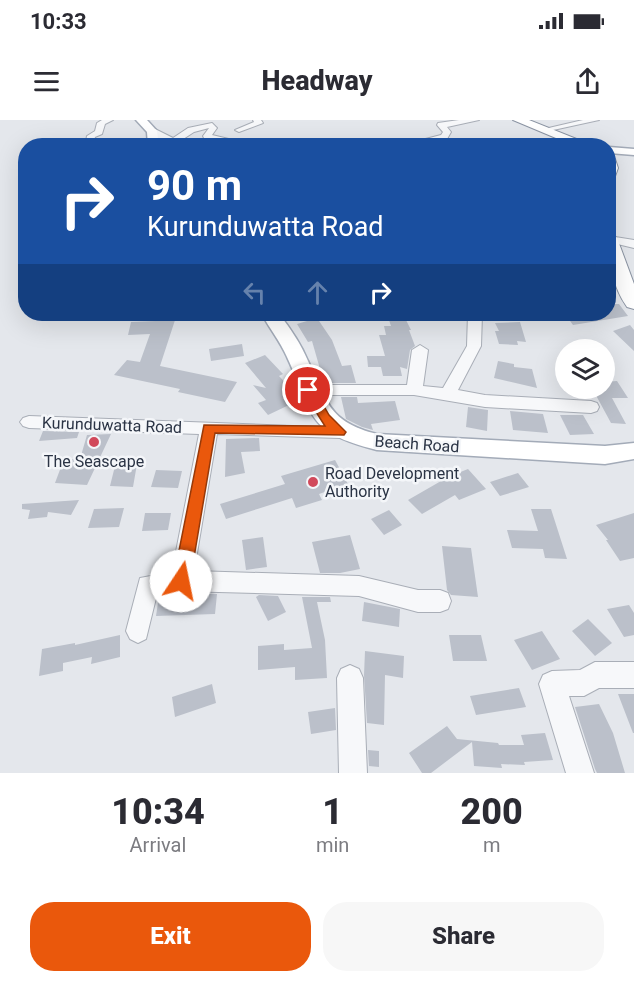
<!DOCTYPE html>
<style>
body{margin:0;font-family:Roboto,sans-serif;background:#f7f7f7;color:#2b2b33;height:100vh;display:flex;flex-direction:column;font-size:22px;white-space:nowrap}
*{box-sizing:border-box;margin:0}
p{font-size:20px;color:#7c7c81}
.icon{flex:none;width:33px;height:33px;fill:none;stroke:currentColor;stroke-width:2;stroke-linecap:round;stroke-linejoin:round}
.map{position:relative;height:653px;overflow:hidden}
.drawer{display:flex;flex-direction:column;background:#fff;flex:1}
.drawer>*{flex:none}
.banner{position:absolute;left:18px;top:18px;width:598px;height:183px;border-radius:24px;box-shadow:0 6px 24px #0002;background:#1a4fa0;color:#fff;overflow:hidden}
.tools{position:absolute;left:555px;top:219px;display:grid;gap:12px}
.tools a{display:grid;place-items:center;width:60px;height:60px;border-radius:50%;background:#fff;box-shadow:0 6px 24px #0002;font-size:30px}
.pin{position:absolute;display:grid;place-items:center;width:51px;height:51px;color:#fff;margin:-26px;border:3px solid #fff;border-radius:50%;box-shadow:0 2px 6px #0007}
.me{position:absolute;width:66px;margin:-33px;rotate:11deg;stroke-linejoin:round;filter:drop-shadow(0 0 4px #0008)}
.turn{display:flex;align-items:center;gap:21px;height:126px;padding:0 30px;font-size:27px}
.turn .icon{width:78px;height:78px;stroke-width:2.5}
.turn b{display:block;font-size:42px;line-height:51px}
.lanes{display:flex;align-items:center;height:57px;padding:0 30px;background:#0003;justify-content:center;gap:30px;direction:ltr}
.lanes .off{opacity:.35}
.eta{display:flex;justify-content:space-evenly;align-items:center;height:102px;text-align:center}
.eta b{font-size:36px;font-weight:800;line-height:42px}
.action{display:flex;gap:12px;margin-top:auto;padding:12px 30px}
.action a{flex:1;height:69px;border-radius:24px;background:#ea580c;color:#fff;font-size:24px;font-weight:800;line-height:69px;text-align:center}
.action a+a{background:#f7f7f7;color:#2b2b33}
.status{display:flex;justify-content:space-between;align-items:center;height:42px;padding:0 30px;background:#fff;direction:ltr}
.status svg{height:16px;fill:currentColor}
header{display:flex;justify-content:space-between;align-items:center;height:78px;padding:0 30px;background:#fff;font-size:27px;font-weight:800}
.map>svg:first-child{display:block}
.building{fill:#bbc0ca}
.lines{fill:none;stroke-linecap:round;stroke-linejoin:round}
.minor-casing{stroke:#a9aeb7;stroke-width:2}
.major-casing{stroke:#a3abb8;stroke-width:3}
.highway-casing{stroke:#8b94a3;stroke-width:2}
.minor{fill:#f7f8fa;fill-rule:evenodd}
.major{fill:#fff;fill-rule:evenodd}
.highway{fill:#fff;fill-rule:evenodd}
.route{fill:#ea580c;stroke:#983908;stroke-width:1.5}
.poi-dot{fill:#d1495b;stroke:#f4f6f9;stroke-width:2}
.labels{text-anchor:middle;dominant-baseline:central;stroke-width:5;stroke-linejoin:round;paint-order:stroke}
.street-label{font-size:16px;fill:#2b3445;stroke:#f4f6f9}
.poi-label{font-size:16px;fill:#2b3445;stroke:#f4f6f9}
</style>
<div class="status"><b>10:33</b><svg viewBox="0 0 49 12"><path d="M0 12V9h3v3zM5 12V6h3v6zM10 12V3h3v9zM15 12V0h3v12zM26 1h20v11H26zM47 4h2v5h-2z"/></svg></div>
<header><svg class="icon" aria-label="menu" viewBox="0 0 24 24"><path d="M4 6h16M4 12h16M4 18h16"/></svg>Headway<svg class="icon" aria-label="share" viewBox="0 0 24 24"><path d="M12 15V3M7 8l5-5 5 5M5 13v7h14v-7"/></svg></header>
<div class="map">
<svg width="634" height="653" viewBox="0 0 634 653">
<rect width="100%" height="100%" fill="#e4e7ec"/>
<path class="building" d="M609,184H619L628,196L573,205L565,194H609V198Z
M158,194H177L160,246L237,262L225,282L178,272L180,269L114,255L127,240L140,242L150,214L128,215L131,202L155,201Z
M387,194H403L411,210H409L415,226L410,230L407,249L400,247L402,256H383L381,247H368L367,236H385L379,215H386L384,206H391Z
M317,198L332,220L342,246L351,245L356,263H324L312,221L308,222L297,204Z
M520,202L526,222L517,221L518,225L499,224L495,211H499L495,203Z
M630,205L634,210V231L613,211Z
M242,224L244,236L211,241L209,229Z
M265,235L283,254L279,256L295,273L283,278L289,285L268,295L258,283L266,280L253,265L266,268L245,243Z
M498,241L514,244V247L532,249L537,268L494,258Z
M617,261L628,278H612L626,304L611,303L592,268H604V262Z
M341,277H357L358,283L395,281L400,300L371,304L373,310L362,307L346,299Z
M468,287L488,290L487,311L466,307Z
M510,291L543,294L548,313L513,310Z
M560,295H583L594,314L570,315Z
M43,311L79,312L77,318L39,321Z
M111,314L87,365L55,363L64,339H80L87,315Z
M259,318L260,331L241,332L245,353L225,357L226,319Z
M335,340L348,364L319,374L322,380L296,388L292,378L226,399L220,384L285,364L281,356Z
M137,344L133,367L110,366L115,346Z
M468,349L486,369L459,380L455,375L422,394L408,380L448,357Z
M156,350L182,351L178,368L151,367Z
M518,353L529,367L500,376L490,362Z
M79,380L71,395L48,392L47,397L28,399L30,390L22,389V384Z
M124,388L119,407L88,408L94,389Z
M531,389H551L567,439L545,438L543,429L512,428L507,410L538,411Z
M389,390L402,405L384,415L371,399Z
M145,393H171L168,410L142,411Z
M634,393V438L620,441L606,420H608L596,405Z
M350,415L360,449L340,453H320L312,422Z
M263,417L267,447L246,450L242,420Z
M442,426L471,428L478,477L451,475L447,470Z
M181,473L217,474L215,494L156,496L159,476Z
M259,475L278,476L286,492L268,501L256,477Z
M302,477H330L331,482H317L325,520L327,558L295,560V547L258,550V526L284,524V530L312,528Z
M364,482L400,489L399,507L362,501Z
M629,485L634,493V515L624,517L607,489Z
M588,499L612,523L595,536L572,511Z
M542,511L560,539L532,550L514,520Z
M120,515V537L91,544L92,537L63,543V551L39,556L42,529L75,523V525Z
M449,515H481L487,541H453Z
M365,531L404,536L403,558L385,555L384,605L367,603L364,555Z
M212,564L216,583L175,597L172,577Z
M519,568L526,587L476,595L470,576Z
M618,574H634V613H633Z
M599,584L613,613L625,653H597L595,649L575,587Z
M335,588L336,610L311,614L308,592Z
M447,606L457,619L498,623L499,625H524L521,615L545,613L553,640L524,642L525,645L501,644L502,648L474,646L472,622L431,653H422L409,633Z
M368,630L379,631V647L369,646Z"/>
<g class="lines">
<defs>
<path id="minor" d="M102,0H113L105,4L102,14L95,17L93,26H85L87,16L95,11L97,3Z
M253,0H261L263,3L239,12L235,10L254,2Z
M459,0H479L447,7L451,12L447,19L415,26L410,23L441,15L443,12L437,5L438,3Z
M583,0H599L544,12L540,10Z
M212,3L217,8L212,15L258,26H239L204,18L203,16L209,8L194,12L174,25L158,19L148,11L155,9L173,18L188,8Z
M609,116L634,120V128L609,122Z
M468,194H482L481,226L458,270L485,275L591,281L597,283L599,287L597,291L591,293L485,287L414,275H308L302,274L300,270L302,266L308,265H407L412,230L420,225L428,230L423,266L443,268L467,226Z
M29,296L345,308L348,312L345,316L339,318L217,314L194,451L359,456L418,470H440L448,473L451,481L448,489L440,492H418L359,476L181,471L157,474L146,519L138,523L130,519L126,511L140,458L172,452L199,314L29,308L23,306L20,302L23,298Z
M595,542H634V568H599L584,576H569L594,653H566L539,564L543,555L552,551L580,550Z
M350,545L359,549L363,558L367,653H339L337,558L341,549Z"/>
<path id="major" d="M136,0H147L157,11L159,26H148L147,12Z
M609,27L634,29V35L609,33Z
M262,194H279C290,208 301,224 308,241C327,282 329,302 377,314L605,326L634,323V339L605,344L377,330C305,312 315,297 287,237C280,221 269,208 262,194Z"/>
<path id="highway" d="M513,0H529L594,26H575Z
M609,35L615,39L618,48L614,59L609,60Z
M609,113L617,118L634,164V189L627,187C611,164 609,140 609,113Z"/>
</defs>
<use href="#minor" class="minor-casing"/>
<use href="#major" class="major-casing"/>
<use href="#highway" class="highway-casing"/>
<use href="#minor" class="minor"/>
<use href="#major" class="major"/>
<use href="#highway" class="highway"/>
</g>
<path class="route" d="M308,266L313,267L329,295L346,312L344,315L215,313L190,461L187,466L181,469L175,466L173,461L204,305L325,306L302,270Z"/>
<g class="poi-dot">
<circle cx="94" cy="322" r="6"/>
<circle cx="313" cy="362" r="6"/>
</g>
<g class="labels">
<g class="street-label">
<text transform="translate(112 305) rotate(2)">Kurunduwatta Road</text>
<text transform="translate(417 324) rotate(4)">Beach Road</text>
</g>
<g class="poi-label">
<text x="94" y="341">The Seascape</text>
<text x="325" y="353" text-anchor="start">Road Development<tspan x="325" dy="18">Authority</tspan></text>
</g>
</g>
</svg>
<div class="tools">
<a><svg class="icon" aria-label="layers" viewBox="0 0 24 24"><path d="M12 4l9 5-9 5-9-5zM3 14l9 5 9-5"/></svg></a>
</div>
<div class="pin" style="left:308px;top:270px;background:#d93025"><svg class="icon" aria-label="arrive" viewBox="0 0 24 24"><path d="M6 21V4h12l-3 4 3 4H6"/></svg></div>
<svg class="me" style="left:181px;top:461px" viewBox="-20 -20 40 40"><circle r="19" fill="#fff"/><path d="M0-13L10 11 0 6-10 11z" fill="#ea580c"/></svg>
<div class="banner">
<div class="turn"><svg class="icon" aria-label="right" viewBox="0 0 24 24"><path d="M7 20v-9h11M14 6l5 5-5 5"/></svg><div><b>90 m</b>Kurunduwatta Road</div></div>
<div class="lanes"><svg class="icon off" aria-label="left" viewBox="0 0 24 24"><path d="M17 20v-9H6M10 6l-5 5 5 5"/></svg><svg class="icon off" aria-label="ahead" viewBox="0 0 24 24"><path d="M12 20V5M6 11l6-6 6 6"/></svg><svg class="icon" aria-label="right" viewBox="0 0 24 24"><path d="M7 20v-9h11M14 6l5 5-5 5"/></svg></div>
</div>
</div>
<section class="drawer">
<div class="eta">
<div><b>10:34</b><p>Arrival</p></div>
<div><b>1</b><p>min</p></div>
<div><b>200</b><p>m</p></div>
</div>
<div class="action"><a>Exit</a><a>Share</a></div>
</section>
